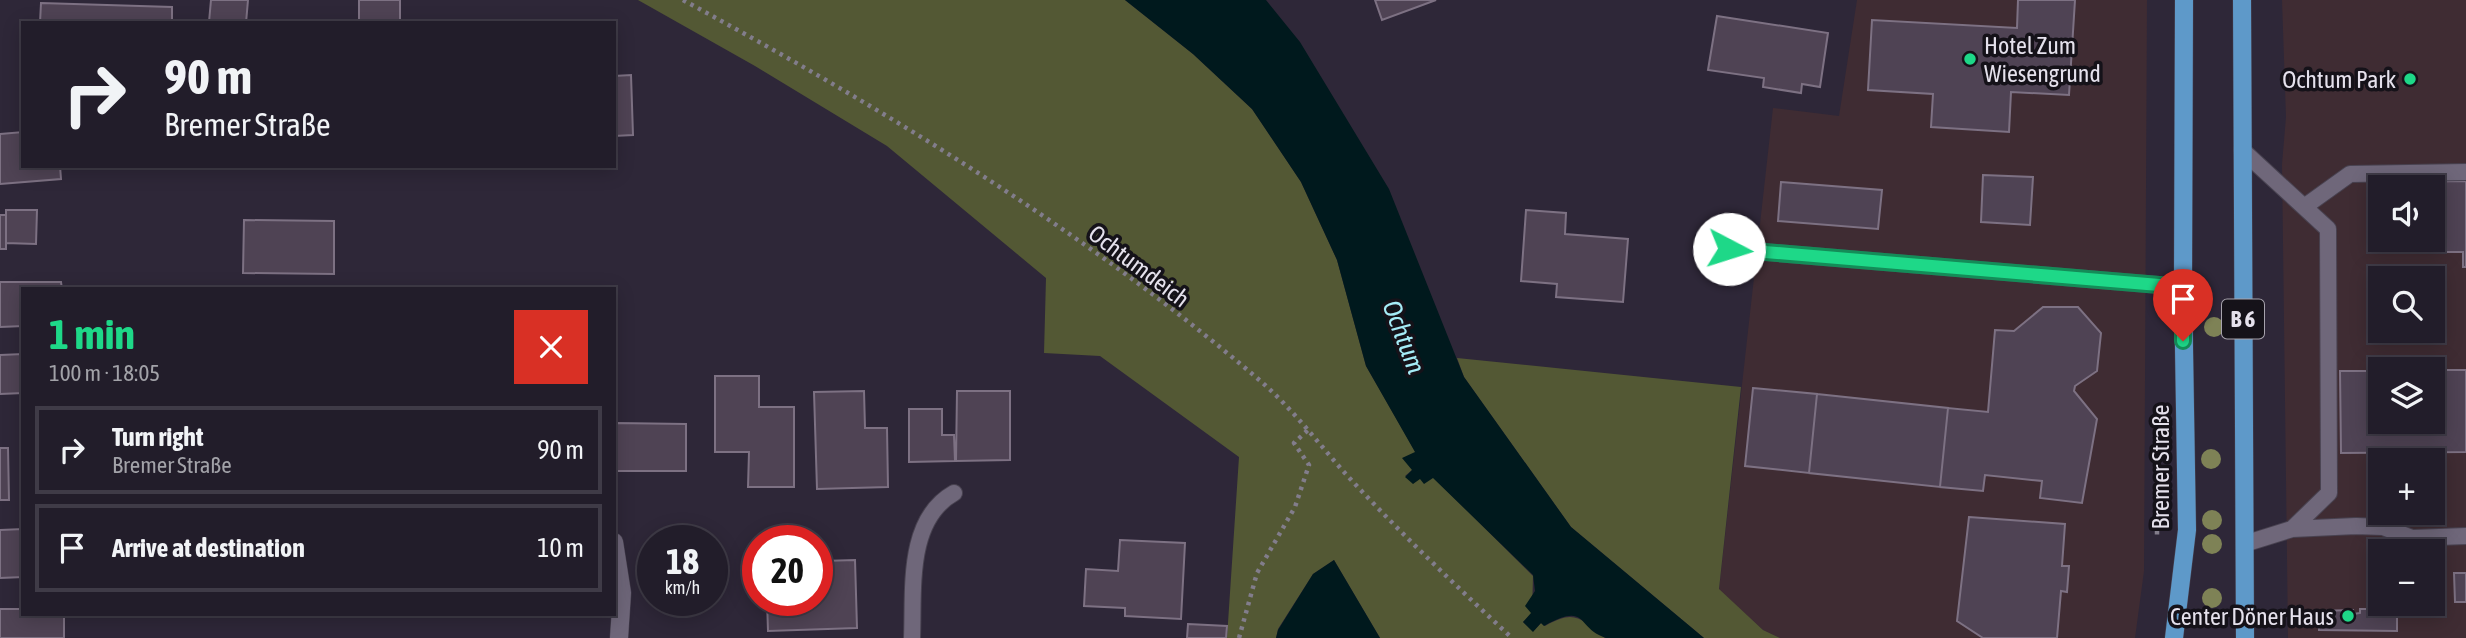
<!DOCTYPE html>
<meta charset="utf-8">
<style>
body{margin:0;font-family:"Asap Condensed",sans-serif;background:#2a2632;color:#f1f3f6;height:100vh;display:flex;flex-direction:column;font-size:26px;white-space:nowrap}
*{box-sizing:border-box;margin:0}
p{font-size:23px;color:#a2a2a8}
.icon{flex:none;width:38px;height:38px;fill:none;stroke:currentColor;stroke-width:2;stroke-linecap:round;stroke-linejoin:round}
.map{position:relative;flex:1;overflow:hidden}
.drawer{position:absolute;left:21px;top:287px;width:595px;height:329px;display:flex;flex-direction:column;background:#221d2a;border-radius:0px;box-shadow:0 4px 18px #0003,0 0 0 2px #3f3b47}
.drawer>*{flex:none}
.hud{position:absolute;left:21px;top:21px;width:595px;height:147px;border-radius:0px;box-shadow:0 4px 18px #0003,0 0 0 2px #3f3b47;background:#221d2a;color:#f1f3f6;overflow:hidden}
.fabs{position:absolute;left:2368px;top:175px;display:grid;gap:14px}
.fabs a{display:grid;place-items:center;width:77px;height:77px;border-radius:0px;background:#221d2a;box-shadow:0 4px 18px #0003,0 0 0 2px #3f3b47;font-size:35px}
.speed{position:absolute;left:637px;top:525px;display:flex;gap:14px;font-size:35px;font-weight:700;text-align:center}
.speed>*{display:grid;place-content:center;width:91px;height:91px;border-radius:50%;background:#221d2a;box-shadow:0 4px 18px #0003,0 0 0 2px #3f3b47;line-height:1}
.speed small{font-size:18px;font-weight:400}
.speed .limit{border:10px solid #d22;background:#fff;color:#111}
.pin{position:absolute;display:grid;place-items:center;width:60px;height:60px;color:#fff;margin:-72px -30px;border-radius:50% 50% 50% 0;rotate:-45deg;box-shadow:0 0 7px #0007}
.pin .icon{rotate:45deg}
.me{position:absolute;width:77px;margin:-38px;rotate:95deg;stroke-linejoin:round;filter:drop-shadow(0 0 5px #0008)}
.turn{display:flex;align-items:center;gap:24px;height:147px;padding:0 28px;font-size:32px}
.turn .icon{width:91px;height:91px;stroke-width:2.5}
.turn b{display:block;font-size:49px;line-height:60px}
.round{display:grid;place-items:center;flex:none;width:74px;height:74px;border-radius:0px;background:#2a2632}
.summary{display:flex;align-items:center;justify-content:space-between;height:119px;padding:0 28px}
h1{font-size:42px;font-weight:700;line-height:52px;color:#1ed888}
ul{padding:0;list-style:none}
li{display:flex;align-items:center;gap:21px;height:88px;margin:0 14px 10px;padding:0 14px;border:4px solid #3f3b47;border-radius:0px}
li div{flex:1}
li b{display:block;font-size:26px}
li em{font-style:normal}
.map>svg:first-child{display:block}
.commercial{fill:#3f2c33;fill-rule:evenodd}
.green{fill:#535834}
.water{fill:#00191d}
.building{fill:#4f4354;stroke:#7d7183;stroke-width:2}
.lines{fill:none;stroke-linecap:round;stroke-linejoin:round}
.service-casing{stroke:#484250;stroke-width:18}
.minor-casing{stroke:#484250;stroke-width:19}
.primary-casing{stroke:#484250;stroke-width:19}
.path{stroke:#827d8b;stroke-width:4.5;stroke-dasharray:3.5 5;stroke-linecap:butt}
.service{stroke:#6f677a;stroke-width:16}
.minor{stroke:#6f677a;stroke-width:18}
.primary{stroke:#5e99c9;stroke-width:18}
.tree{fill:#7e8256}
.route-casing{stroke:#148c58;stroke-width:18}
.route{stroke:#1ed888;stroke-width:12}
.poi-dot{fill:#1ed888;stroke:#151219;stroke-width:2.5}
.labels{text-anchor:middle;dominant-baseline:central;stroke-width:7;stroke-linejoin:round;paint-order:stroke}
.shield{fill:#151219;stroke:#a7a3ad;stroke-width:2}
.shield-label{font-size:23px;font-weight:bold;fill:#e5e1ec}
.poi-label{font-size:24px;fill:#e5e1ec;stroke:#151219;text-anchor:end}
.street-label{font-size:24px;fill:#e5e1ec;stroke:#151219}
.water-label{font-size:26px;font-style:italic;fill:#a5ecf7;stroke:#151219}
</style>
<div class="map">
<svg width="2466" height="638" viewBox="0 0 2466 638">
<rect width="100%" height="100%" fill="#2e2738"/>
<path class="commercial" d="M1857,0H2147L2144,571L2135,638H1780L1763,630L1719,590L1773,108L1839,116Z
M2282,0H2466V638H2288L2282,164L2286,117ZM2380,187H2432V240H2380ZM2380,278H2432V331H2380ZM2380,369H2432V422H2380ZM2380,460H2432V513H2380ZM2380,551H2432V604H2380Z"/>
<path class="green" d="M638,0H1125L1193,54L1252,109L1301,182L1337,260L1366,366L1416,453L1412,470L1405,476L1433,477L1533,576L1532,613L1523,622L1533,631L1541,623L1545,626C1575,609 1580,618 1605,638H1380L1334,560L1313,574L1278,629L1276,638H1227L1239,457L1100,356L1044,353L1046,278L887,146L755,66Z
M1457,358L1741,387L1719,589L1763,630L1780,638H1704L1571,527L1464,377Z"/>
<path class="water" d="M1125,0H1266L1300,42L1389,189L1464,377L1571,527L1704,638C1684,638 1621,638 1606,638C1576,629 1589,601 1544,626L1541,623L1533,632L1523,622L1531,613L1525,606L1535,591L1533,575L1433,478L1424,484L1420,479L1413,484L1405,477L1412,470L1402,458L1415,452L1366,366L1337,260L1301,182L1252,109L1193,54Z
M1334,560L1380,638H1276L1278,630L1313,574Z"/>
<path class="building" d="M211,0H248L246,23H201L209,22Z
M359,0H400V23H359Z
M1375,0H1436L1382,20Z
M2018,0H2075L2069,95L2011,92L2009,132L1931,127L1933,94L1868,90L1872,20L2017,28Z
M41,3L172,7V23H40Z
M1717,16L1828,33L1820,87L1802,84L1801,93L1763,87L1764,78L1708,70Z
M631,75L633,135L614,136V76Z
M23,132V166H60L61,179L0,184V134Z
M1983,175L2033,177L2030,225L1981,222Z
M2466,181V267H2463V252H2405V240H2432V187H2404V182Z
M1781,182L1882,190L1878,229L1778,221Z
M6,210H37L36,244L6,243Z
M1526,210L1566,213L1565,234L1628,239L1623,302L1556,297L1557,284L1521,281Z
M0,215H6V249H0Z
M244,220L334,221V274L243,273Z
M0,282H61L62,289H23V326L0,327Z
M2043,307H2078L2101,333L2097,371L2075,386L2074,391L2097,419L2082,503L2040,498L2042,481L1985,475L1983,491L1940,487L1948,408L1988,412L1995,330L2014,331Z
M23,354V393L0,394V355Z
M2432,370H2466V452L2341,453L2340,371H2380V422H2432Z
M715,376H759V407H794V487H748L749,452H715Z
M1753,388L1817,394L1809,473L1745,466Z
M864,391L865,428H887L888,487L817,489L814,392Z
M957,391H1010V460L956,461Z
M1817,394L1948,408L1940,487L1809,473Z
M909,409H942V435H954L955,461L909,462Z
M616,423L686,424V471H616Z
M0,448H8L9,500H0Z
M1969,517L2065,524L2062,566H2069L2067,592L2061,591L2057,638H1983L1957,621Z
M23,529V577L0,578V530Z
M1120,540L1185,543L1181,619L1125,616V608L1084,606L1086,569L1118,571Z
M855,560L857,628L768,631L767,600H817V597H823L822,561Z
M2454,573H2466V602H2455Z
M0,609H23V614H64V638H0Z
M2360,609H2397V631L2319,630L2318,611L2353,610V614L2360,613Z
M1188,624L1227,626L1226,638H1187Z"/>
<g class="lines">
<defs>
<path id="service" d="M2242,150L2328,229L2329,493L2292,529
M2304,207L2350,174L2466,172
M1729,249L2183,287
M2244,544L2292,529L2356,526L2383,527L2412,538L2466,536
M912,638C914,590 906,520 954,493"/>
<path id="minor" d="M614,542L622,593L619,638"/>
<path id="primary" d="M2242,0L2245,638
M2174,638L2187,530L2183,287L2184,0"/>
</defs>
<use href="#service" class="service-casing"/>
<use href="#minor" class="minor-casing"/>
<use href="#primary" class="primary-casing"/>
<path class="path" d="M683,0C884,109 1082,229 1257,378C1289,405 1315,439 1343,471C1396,529 1454,584 1512,638
M2157,480V538
M1239,638L1257,573L1295,507L1309,465L1294,443L1309,429"/>
<use href="#service" class="service"/>
<use href="#minor" class="minor"/>
<use href="#primary" class="primary"/>
</g>
<g class="tree">
<circle cx="2214" cy="327" r="10"/>
<circle cx="2211" cy="459" r="10"/>
<circle cx="2212" cy="520" r="10"/>
<circle cx="2212" cy="544" r="10"/>
<circle cx="2212" cy="598" r="10"/>
</g>
<g class="lines">
<defs>
<path id="route" d="M1729,249L2183,287V341"/>
</defs>
<use href="#route" class="route-casing"/>
<use href="#route" class="route"/>
</g>
<g class="poi-dot">
<circle cx="1970" cy="59" r="7"/>
<circle cx="2410" cy="79" r="7"/>
<circle cx="2348" cy="616" r="7"/>
</g>
<g class="labels">
<rect class="shield" x="2222" y="299.5" width="42" height="39" rx="5"/>
<g class="shield-label">
<text x="2243" y="319">B 6</text>
</g>
<g class="poi-label">
<text x="1984" y="45" text-anchor="start">Hotel Zum<tspan x="1984" dy="28">Wiesengrund</tspan></text>
<text x="2396" y="79">Ochtum Park</text>
<text x="2334" y="616">Center Döner Haus</text>
</g>
<g class="street-label">
<text transform="translate(1139 266) rotate(37)">Ochtumdeich</text>
<text transform="translate(2160 467) rotate(-90)">Bremer Straße</text>
</g>
<g class="water-label">
<text transform="translate(1404 337) rotate(69)">Ochtum</text>
</g>
</g>
</svg>
<div class="fabs">
<a><svg class="icon" aria-label="sound" viewBox="0 0 24 24"><path d="M4 9h4l5-4v14l-5-4H4zM17 9q2 3 0 6"/></svg></a>
<a><svg class="icon" aria-label="search" viewBox="0 0 24 24"><circle cx="10" cy="10" r="6"/><path d="M15 15l6 6"/></svg></a>
<a><svg class="icon" aria-label="layers" viewBox="0 0 24 24"><path d="M12 4l9 5-9 5-9-5zM3 14l9 5 9-5"/></svg></a>
<a>+</a>
<a>−</a>
</div>
<div class="speed"><div>18<small>km/h</small></div><div class="limit">20</div></div>
<div class="pin" style="left:2183px;top:341px;background:#d93025"><svg class="icon" aria-label="arrive" viewBox="0 0 24 24"><path d="M6 21V4h12l-3 4 3 4H6"/></svg></div>
<svg class="me" style="left:1729px;top:249px" viewBox="-20 -20 40 40"><circle r="19" fill="#fff"/><path d="M0-13L10 11 0 6-10 11z" fill="#1ed888"/></svg>
<div class="hud">
<div class="turn"><svg class="icon" aria-label="right" viewBox="0 0 24 24"><path d="M7 20v-9h11M14 6l5 5-5 5"/></svg><div><b>90 m</b>Bremer Straße</div></div>
</div>
<section class="drawer">
<div class="summary"><div><h1>1 min</h1><p>100 m · 18:05</p></div><a class="round" style="background:#d93025;color:#fff"><svg class="icon" aria-label="close" viewBox="0 0 24 24"><path d="M6 6l12 12M18 6L6 18"/></svg></a></div>
<ul>
<li><svg class="icon" aria-label="right" viewBox="0 0 24 24"><path d="M7 20v-9h11M14 6l5 5-5 5"/></svg><div><b>Turn right</b><p>Bremer Straße</p></div><em>90 m</em></li>
<li><svg class="icon" aria-label="arrive" viewBox="0 0 24 24"><path d="M6 21V4h12l-3 4 3 4H6"/></svg><div><b>Arrive at destination</b></div><em>10 m</em></li>
</ul>
</section>
</div>
